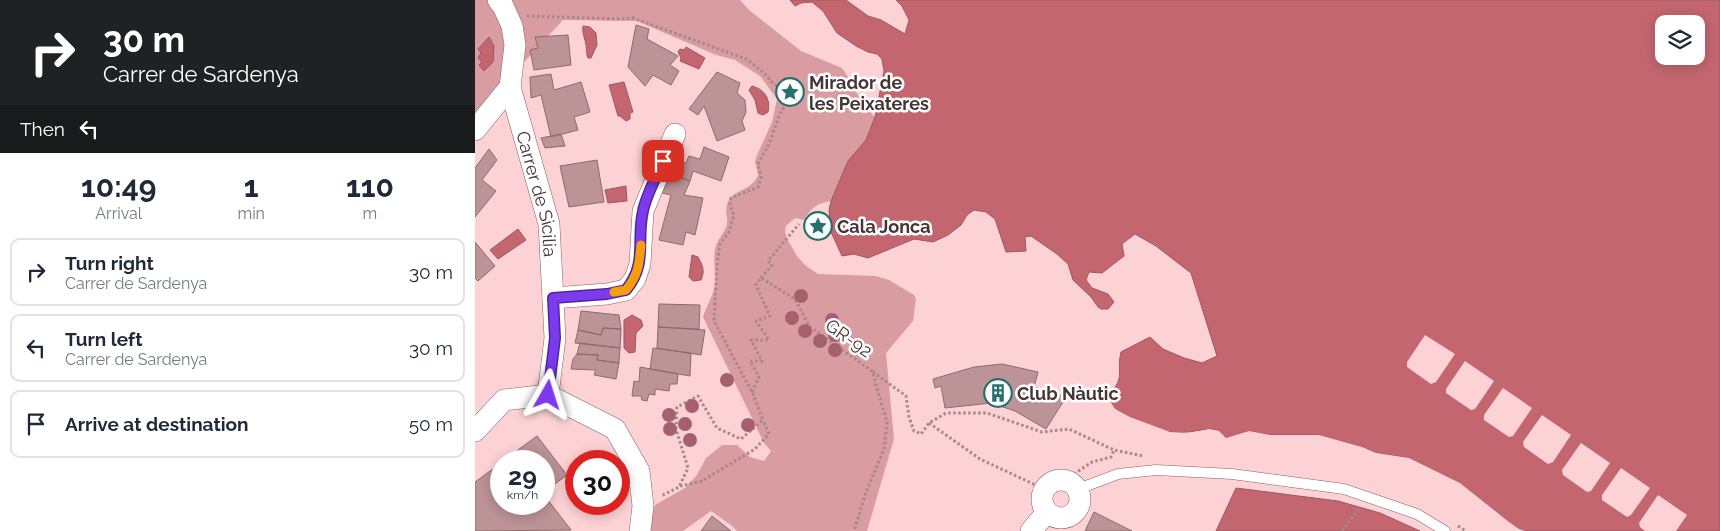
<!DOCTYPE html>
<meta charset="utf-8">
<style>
body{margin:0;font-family:Raleway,sans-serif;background:#f2f2f3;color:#1f2937;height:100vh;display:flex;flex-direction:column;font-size:19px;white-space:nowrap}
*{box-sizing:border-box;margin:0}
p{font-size:16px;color:#747a83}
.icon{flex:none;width:28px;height:28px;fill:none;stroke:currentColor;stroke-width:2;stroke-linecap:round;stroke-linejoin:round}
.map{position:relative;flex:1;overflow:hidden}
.sheet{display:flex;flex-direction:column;background:#fff;width:475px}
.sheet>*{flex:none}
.guide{background:#202124;color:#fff;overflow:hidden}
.buttons{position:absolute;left:1180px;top:15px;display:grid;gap:10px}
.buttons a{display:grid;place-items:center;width:50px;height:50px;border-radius:10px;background:#fff;box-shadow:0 2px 12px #0003;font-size:25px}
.speed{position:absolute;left:15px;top:450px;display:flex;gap:10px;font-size:25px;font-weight:700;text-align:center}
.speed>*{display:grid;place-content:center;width:65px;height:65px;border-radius:50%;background:#fff;box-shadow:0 2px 12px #0003;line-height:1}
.speed small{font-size:12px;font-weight:400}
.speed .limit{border:8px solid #d22;background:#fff;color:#111}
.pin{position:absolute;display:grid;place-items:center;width:42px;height:42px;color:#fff;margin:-21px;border-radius:10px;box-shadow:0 2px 8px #0006}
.me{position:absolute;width:55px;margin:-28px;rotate:6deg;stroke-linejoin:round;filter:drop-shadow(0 0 4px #0008)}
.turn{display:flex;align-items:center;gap:18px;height:105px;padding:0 20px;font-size:22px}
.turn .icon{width:65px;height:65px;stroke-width:2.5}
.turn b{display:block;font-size:35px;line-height:42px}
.then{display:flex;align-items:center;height:48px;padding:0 20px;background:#0003;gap:10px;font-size:19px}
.eta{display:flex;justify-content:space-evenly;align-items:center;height:85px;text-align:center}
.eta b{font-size:30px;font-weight:700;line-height:35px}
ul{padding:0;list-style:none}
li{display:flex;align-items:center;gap:15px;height:68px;margin:0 10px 8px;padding:0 10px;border:2px solid #e0e1e3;border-radius:10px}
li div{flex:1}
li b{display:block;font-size:19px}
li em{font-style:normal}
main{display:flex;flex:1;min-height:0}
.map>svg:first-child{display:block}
.green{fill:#d99da1}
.water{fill:#c36670;stroke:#9e575f;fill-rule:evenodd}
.pier{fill:#fdd2d4}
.building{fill:#bc9396;stroke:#8f696c}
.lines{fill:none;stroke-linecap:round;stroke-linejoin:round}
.service-casing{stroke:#876164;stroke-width:11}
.minor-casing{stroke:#876164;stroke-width:22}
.path{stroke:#a7888a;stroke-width:3;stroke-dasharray:2.5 2.5;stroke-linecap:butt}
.service{stroke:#fff;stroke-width:10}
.minor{stroke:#fff;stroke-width:21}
.tree{fill:#a4606e}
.route-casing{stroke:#51269a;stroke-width:12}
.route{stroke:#7c3aed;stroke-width:9}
.slow{stroke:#f59e0b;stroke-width:9}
.labels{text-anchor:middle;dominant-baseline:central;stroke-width:5;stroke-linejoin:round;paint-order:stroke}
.poi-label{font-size:18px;font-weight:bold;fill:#463536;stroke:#fff;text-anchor:start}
.street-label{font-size:18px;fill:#463536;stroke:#fff}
</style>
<main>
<section class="sheet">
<div class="guide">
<div class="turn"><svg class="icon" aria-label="right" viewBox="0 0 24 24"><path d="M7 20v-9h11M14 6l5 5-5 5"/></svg><div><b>30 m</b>Carrer de Sardenya</div></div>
<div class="then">Then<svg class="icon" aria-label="left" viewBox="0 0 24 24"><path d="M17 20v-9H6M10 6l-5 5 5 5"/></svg></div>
</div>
<div class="eta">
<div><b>10:49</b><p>Arrival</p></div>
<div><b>1</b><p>min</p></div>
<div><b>110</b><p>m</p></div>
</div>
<ul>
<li><svg class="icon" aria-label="right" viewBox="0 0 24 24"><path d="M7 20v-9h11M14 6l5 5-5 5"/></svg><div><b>Turn right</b><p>Carrer de Sardenya</p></div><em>30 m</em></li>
<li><svg class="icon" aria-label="left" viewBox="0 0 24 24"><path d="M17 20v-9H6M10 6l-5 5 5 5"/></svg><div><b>Turn left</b><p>Carrer de Sardenya</p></div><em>30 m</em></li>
<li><svg class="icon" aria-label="arrive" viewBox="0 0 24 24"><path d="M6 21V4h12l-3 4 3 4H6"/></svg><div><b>Arrive at destination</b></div><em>50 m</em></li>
</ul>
</section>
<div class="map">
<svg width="1245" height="531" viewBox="0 0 1245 531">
<rect width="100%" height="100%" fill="#fdd2d4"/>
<path class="green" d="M0,0H265L274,10L326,51L367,68C379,84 384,103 400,117L391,140L373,161L356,201C342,203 336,208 329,220L320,218L311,226L310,232L312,239L322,256L330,265L343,274L401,276L414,280L439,295L441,299L438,321L411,353L419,439L392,531H262L256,525L236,511L208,531H175L176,519L180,505L210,488L222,475L231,458L247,445H262L275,457L289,461L296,451L289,443L228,317C231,307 239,294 240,284C241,272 238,261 240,249C242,240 249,233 252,225C253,216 249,211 253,202C258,189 276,192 283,175L280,161L283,153L297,122L302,99L285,76L260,60L241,55L162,21L88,20L0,115Z"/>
<path class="water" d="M315,0H371L393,16L406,20L430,34L434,20L427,6L421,0H1245V531H1050L1044,529L1034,522L985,483L934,458L901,453L887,447L844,435H795L774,431L751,438C748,435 745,431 742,430C731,427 710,435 695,432C683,430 649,416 640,408C636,404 635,400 634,394C651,377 641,373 646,352L675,337L688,349L709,358L727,363L742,356L716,273L681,246L660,234L647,244L649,256L627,273L614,272L611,280L617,288L633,294L639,302L633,309H626L623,307L616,297L598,280L593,264L582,254L556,236L550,237L551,251L531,252L520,219L511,212L499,210L492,215L486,225L473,235L458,242L439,239L393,258L379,254L367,256L356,232L354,210L356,201L373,161L391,140L400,117L409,71L407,59L402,54L393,52L381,46L362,33L348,11L337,2L326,3L320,6ZM1189,24H1221V56H1189Z
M108,26L115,27L121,33L122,45L116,58H113C111,53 112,50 111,45C110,38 107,34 108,26Z
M14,37L19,46L18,62L9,71L4,65L7,62L3,58L6,53L3,49Z
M211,47L230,58L224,69L205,61L206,58L203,52L205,49L209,50Z
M149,82L158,112L155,113V119L151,121L145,116H143L134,85Z
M277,86C289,89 296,99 293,112L288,115L283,113L280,100L274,90Z
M151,186L152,201L133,203L130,190Z
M43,229L51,240L23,259L15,250Z
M217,255L223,257C228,266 230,271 226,280L218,281L214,277Z
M157,315L166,320L168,326L161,333L160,352L154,353L149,348V320Z
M761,488L863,501L905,513L945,531H741Z"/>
<path class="pier" d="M950,335L980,354L961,382L956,384L932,367V362Z
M990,361L1019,381L1000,409L996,410L971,393V389Z
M1028,388L1057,408L1038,436L1034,437L1009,420V415Z
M635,401L640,409L655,417L695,432L715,433L734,429L744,431L751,438L774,431L795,435H844L887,447L901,453L934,458L985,483L1034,522L1044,529L1050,531H1042L983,485L934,460L901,456L886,449L844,437L795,438L775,434L751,440L742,433L734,432L715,435H694L653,419L639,410L633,403Z
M1067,415L1096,435L1078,462L1073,464L1049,447L1048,442Z
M1106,443L1135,463L1116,491L1112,492L1088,475L1087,470Z
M1146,468L1175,488L1156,515L1152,517L1127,500V495Z
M1183,495L1212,515L1201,531H1170L1165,527L1164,523Z"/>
<path class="building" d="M161,25L174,29L172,39L203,56L195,65L204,71L196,85L178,75L170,86L153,67Z
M93,35L96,65L59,70L55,50L63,48L60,37Z
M242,72L265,83L262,93L270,100L271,112L267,121L270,130L242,141L229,106L223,115L214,109Z
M76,74L79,90L106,82L115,112L99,117L103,130L76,137L66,95L56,98L55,77Z
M86,134L90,146L70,148L66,138Z
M229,147L254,157L246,181L218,171L215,181L196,174L201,161L211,163L214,156L225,159Z
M14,149L22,160L7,180L21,191L0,217V168Z
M122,160L129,202L94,207L85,166Z
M196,174L215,181L209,195L228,198L220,235L211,232L208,245L184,240L196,195L187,193Z
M0,242L20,266L3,281L0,278Z
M184,304L225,305L224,329L183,327Z
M106,311L144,315L146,329L128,328L126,335L103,330Z
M183,327L230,330L226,355L182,348Z
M128,328L146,329L145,348L100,343L103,330L126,335Z
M105,343L145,348L144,363L122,360L123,355L102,354Z
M178,348L216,353L215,376L175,369Z
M102,354L123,355L122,360L144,363L141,379L119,375L121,370L96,369L98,359Z
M527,364L563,372L559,387L591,397L571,429L540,411L516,403L470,408L466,386L460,388L458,379L499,367Z
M165,367L203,374L202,384H195L194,391L180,389V395L174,394L172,401L167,400L166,396H157L159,381L164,382Z
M62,436L92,475L69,492V461H28Z
M26,463V504H69V495L96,530L0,531V482Z
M619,512L657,531H610Z
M237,516L256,531H226Z"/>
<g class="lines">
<defs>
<path id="service" d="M603,489L643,474L681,470L757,474L869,489L942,514L970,531"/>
<g id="minor">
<path id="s1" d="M23,0L28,6L37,26L40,45L35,87L74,224L80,338L73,395"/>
<path d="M0,130L35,87"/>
<path d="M78,298L132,294L151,290L160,279L165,264L168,211L200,134"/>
<path d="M0,431L29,400L73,395L140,429L164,471L168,506L165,531"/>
<circle cx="586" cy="499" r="19"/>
<path d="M556,531L572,512"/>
</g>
</defs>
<use href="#service" class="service-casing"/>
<use href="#minor" class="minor-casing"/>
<path class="path" d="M52,16L144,19L158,18L271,59L288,72L299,84L315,92L316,99L306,111L294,144L283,164L286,178L283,187L256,198L255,204L259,216L254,232L245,244L242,265L239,321L277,392L288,420L266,439L242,428L223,396L202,407L201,429L213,468L204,487L186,496
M286,278L297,265L293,261L324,224
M398,372L431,396L434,417L439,431L446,434L454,423L471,413H512L567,432L594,429L639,450
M277,392L284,377L275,361H287L276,340H294L281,321L295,316L281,285L286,278L320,299L335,327L397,371L412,422L409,449L391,492L379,531
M454,423L505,459L569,489
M599,474L617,462L636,457L639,450L668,456
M205,486L227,481L280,449L294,434L288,420
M983,526L991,531
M867,531L884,508"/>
<use href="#service" class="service"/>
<use href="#minor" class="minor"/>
</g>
<g class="tree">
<circle cx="326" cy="296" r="7"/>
<circle cx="317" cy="318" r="7"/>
<circle cx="357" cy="320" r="7"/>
<circle cx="330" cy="331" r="7"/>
<circle cx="360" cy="335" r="7"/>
<circle cx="345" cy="341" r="7"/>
<circle cx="360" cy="350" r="7"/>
<circle cx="252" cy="380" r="7"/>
<circle cx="217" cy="406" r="7"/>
<circle cx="194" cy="415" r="7"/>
<circle cx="210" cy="424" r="7"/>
<circle cx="273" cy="425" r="7"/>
<circle cx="195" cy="429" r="7"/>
<circle cx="215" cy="440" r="7"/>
</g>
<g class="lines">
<defs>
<path id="route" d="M73,395L80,338L78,298L132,294L151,290C173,263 161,241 168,211C171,195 182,176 188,161"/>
</defs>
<use href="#route" class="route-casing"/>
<use href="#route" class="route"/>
<path class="slow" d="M139,292L151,290C164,274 164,264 166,245"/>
</g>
<defs>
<symbol id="sight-ring" viewBox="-11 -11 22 22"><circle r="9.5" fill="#fff" stroke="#267170" stroke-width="1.5"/><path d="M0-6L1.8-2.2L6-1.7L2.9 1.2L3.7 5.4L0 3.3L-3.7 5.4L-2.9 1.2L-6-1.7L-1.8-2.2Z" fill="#267170"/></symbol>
<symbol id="building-ring" viewBox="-11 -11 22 22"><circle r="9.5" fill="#fff" stroke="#267170" stroke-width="1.5"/><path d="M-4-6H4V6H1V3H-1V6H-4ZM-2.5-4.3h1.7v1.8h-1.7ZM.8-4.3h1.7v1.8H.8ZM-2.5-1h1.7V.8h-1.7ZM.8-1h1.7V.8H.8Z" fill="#267170"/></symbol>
</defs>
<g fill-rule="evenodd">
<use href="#sight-ring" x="299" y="76" width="32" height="32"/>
<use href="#sight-ring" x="327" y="210" width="32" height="32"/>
<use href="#building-ring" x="507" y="377" width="32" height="32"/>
</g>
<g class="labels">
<g class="poi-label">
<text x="334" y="82">Mirador de<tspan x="334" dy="21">les Peixateres</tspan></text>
<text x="362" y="226">Cala Jonca</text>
<text x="542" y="393">Club Nàutic</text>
</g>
<g class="street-label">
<text stroke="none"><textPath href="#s1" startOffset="202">Carrer de Sicilia</textPath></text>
<text transform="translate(374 338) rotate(35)">GR-92</text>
</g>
</g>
</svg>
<div class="buttons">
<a><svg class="icon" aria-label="layers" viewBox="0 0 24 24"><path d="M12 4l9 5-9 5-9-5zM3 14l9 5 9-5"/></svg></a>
</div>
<div class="speed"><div>29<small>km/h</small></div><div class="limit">30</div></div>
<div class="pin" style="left:188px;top:161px;background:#d93025"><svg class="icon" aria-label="arrive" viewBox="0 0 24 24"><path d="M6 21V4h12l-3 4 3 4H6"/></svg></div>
<svg class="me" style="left:73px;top:395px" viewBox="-20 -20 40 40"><path d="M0-17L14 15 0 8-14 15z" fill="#7c3aed" stroke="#fff" stroke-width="4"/></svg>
</div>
</main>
